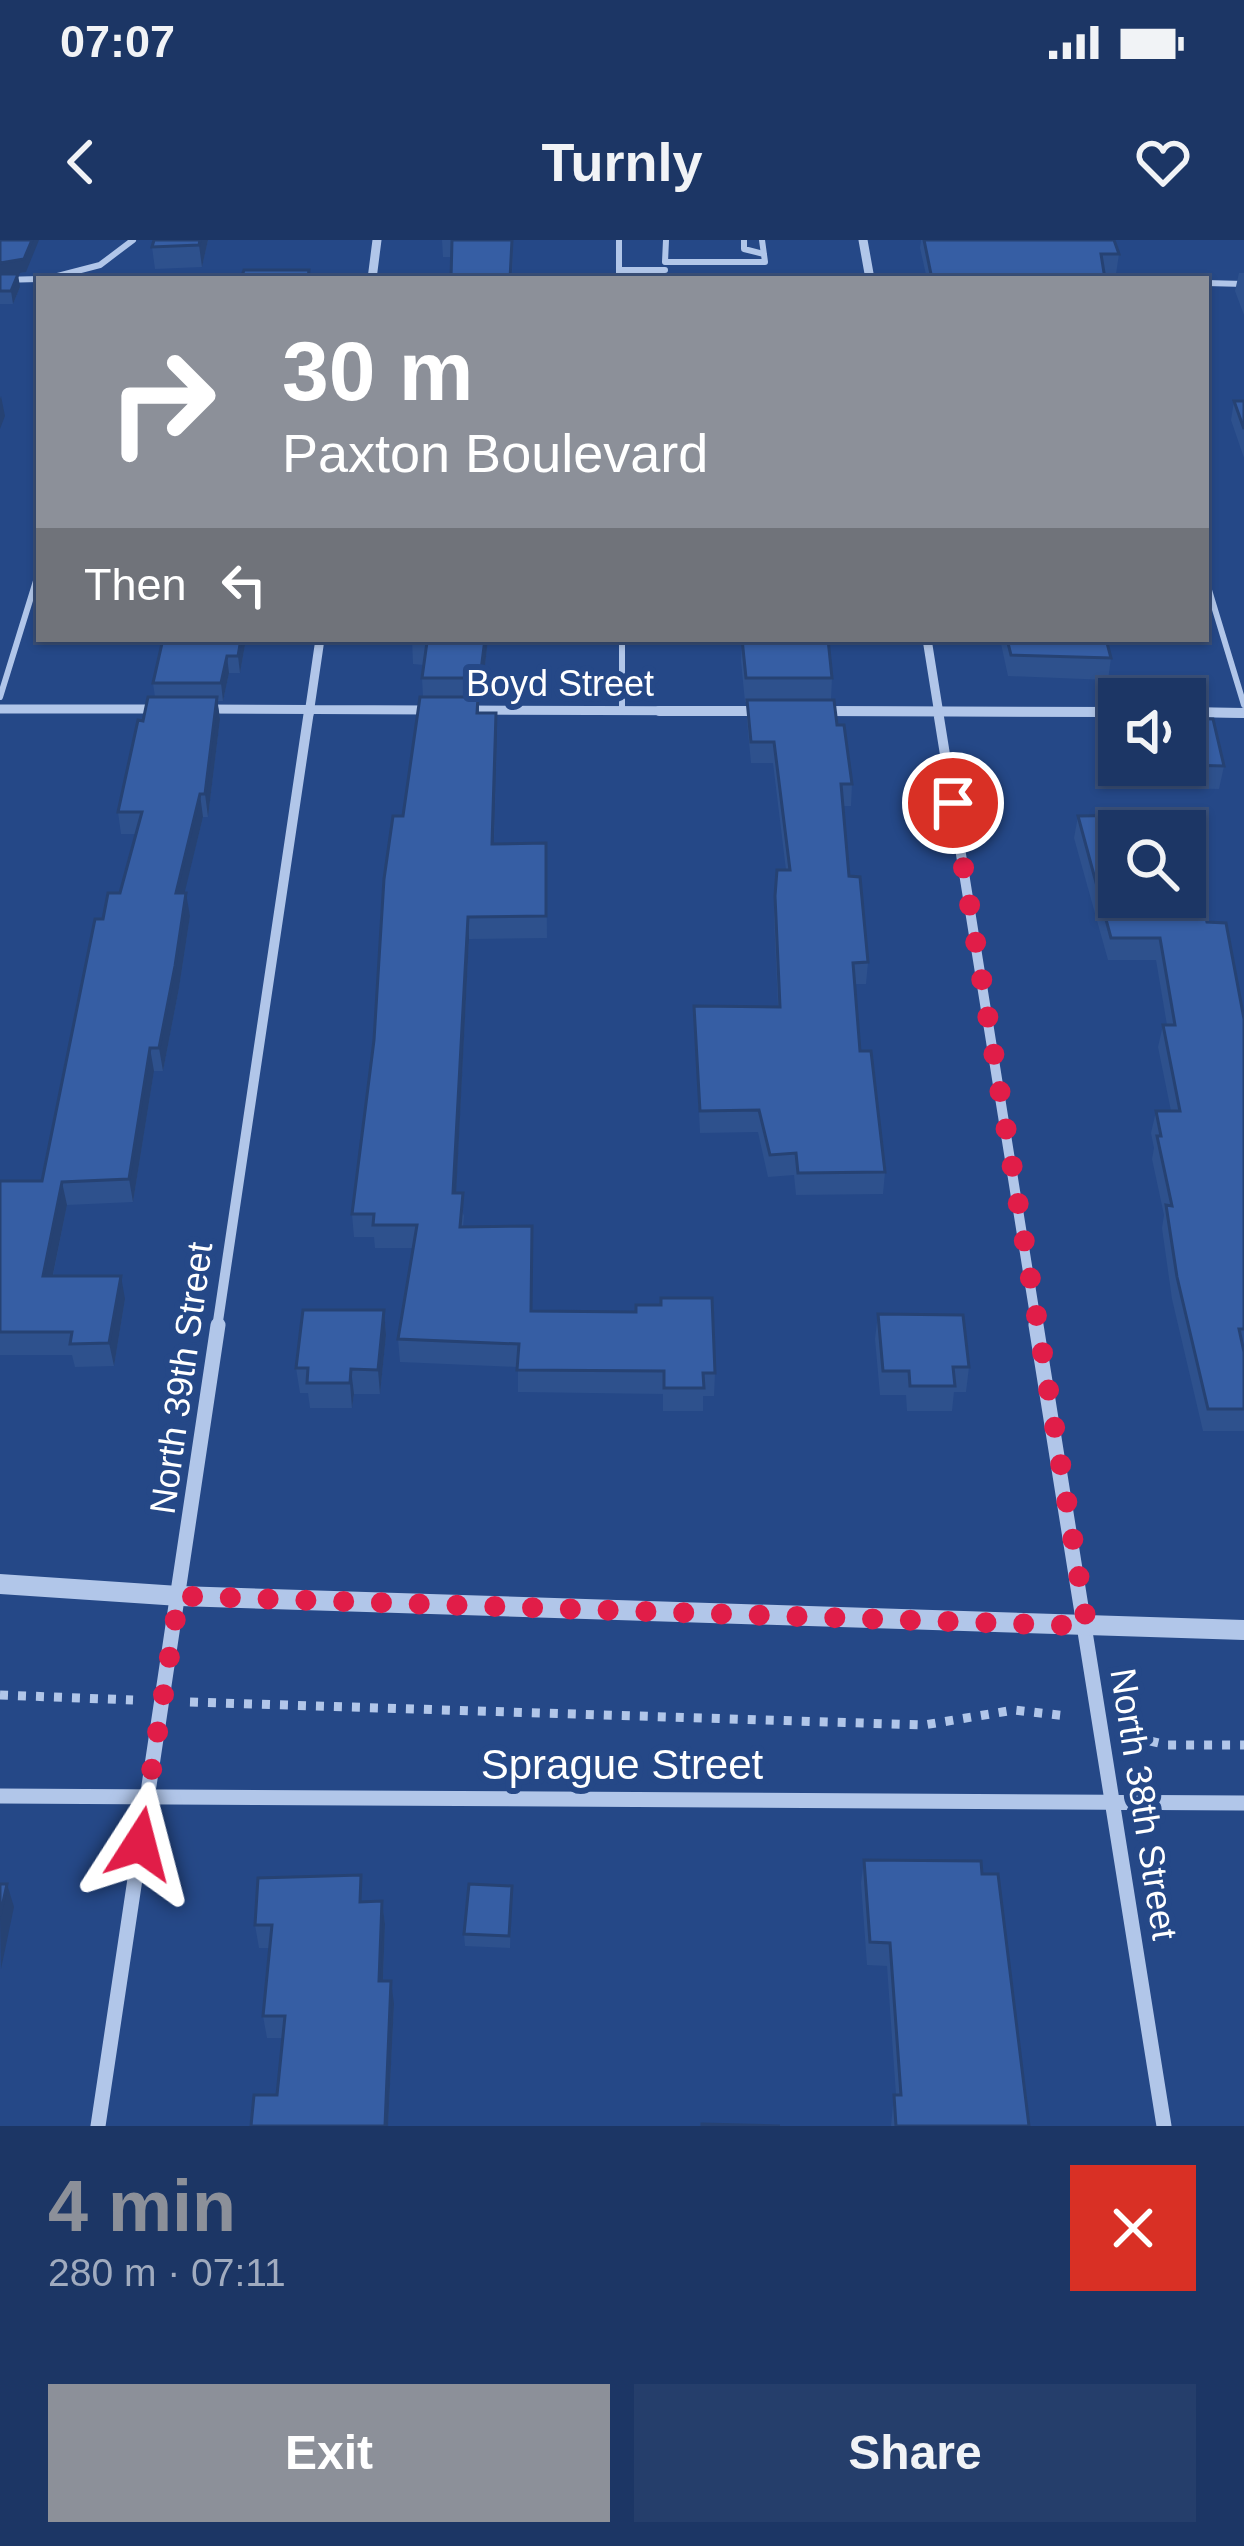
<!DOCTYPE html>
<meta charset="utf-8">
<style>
body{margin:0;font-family:Arial,sans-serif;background:#253e6b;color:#f1f3f6;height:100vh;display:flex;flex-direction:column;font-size:45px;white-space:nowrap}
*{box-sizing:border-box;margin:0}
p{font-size:39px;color:#a0abbf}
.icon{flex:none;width:66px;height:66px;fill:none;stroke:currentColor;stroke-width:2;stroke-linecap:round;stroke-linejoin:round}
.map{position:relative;height:1886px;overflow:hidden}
.sheet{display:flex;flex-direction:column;background:#1c3665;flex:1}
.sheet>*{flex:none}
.banner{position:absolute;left:36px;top:36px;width:1173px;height:366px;border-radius:0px;box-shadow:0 3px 9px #0004,0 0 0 3px #3a5079;background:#8c9099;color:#fff;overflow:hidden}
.tools{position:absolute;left:1098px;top:438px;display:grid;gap:24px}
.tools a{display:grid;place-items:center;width:108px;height:108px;border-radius:0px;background:#1c3665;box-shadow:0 3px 9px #0004,0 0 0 3px #3a5079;font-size:60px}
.pin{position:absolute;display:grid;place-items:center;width:102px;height:102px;color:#fff;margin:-51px;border:6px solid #fff;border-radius:50%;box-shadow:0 3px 12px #0007}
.me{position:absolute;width:132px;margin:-66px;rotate:9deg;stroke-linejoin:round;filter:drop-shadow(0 0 9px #0008)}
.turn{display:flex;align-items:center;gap:42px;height:252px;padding:0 48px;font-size:54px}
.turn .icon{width:156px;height:156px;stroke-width:2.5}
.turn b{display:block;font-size:84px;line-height:102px}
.then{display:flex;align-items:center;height:114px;padding:0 48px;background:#0003;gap:24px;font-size:45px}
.round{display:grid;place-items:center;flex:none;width:126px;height:126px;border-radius:0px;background:#253e6b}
.head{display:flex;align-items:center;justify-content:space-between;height:204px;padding:0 48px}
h1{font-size:72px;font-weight:800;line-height:90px;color:#8c9099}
.action{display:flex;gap:24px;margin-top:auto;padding:24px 48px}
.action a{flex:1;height:138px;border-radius:0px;background:#8c9099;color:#fff;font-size:48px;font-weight:800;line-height:138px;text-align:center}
.action a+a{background:#253e6b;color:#f1f3f6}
.status{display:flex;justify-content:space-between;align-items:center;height:84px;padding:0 60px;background:#1c3665;direction:ltr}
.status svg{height:33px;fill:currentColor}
header{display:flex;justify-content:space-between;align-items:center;height:156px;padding:0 48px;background:#1c3665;font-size:54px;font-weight:800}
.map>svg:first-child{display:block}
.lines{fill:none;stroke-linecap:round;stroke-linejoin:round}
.path{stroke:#b1c6e9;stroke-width:9;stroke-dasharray:8 10;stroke-linecap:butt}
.service{stroke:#b1c6e9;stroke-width:6}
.minor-far2{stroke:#b1c6e9;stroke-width:9}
.minor-far1{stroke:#b1c6e9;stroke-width:10}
.minor{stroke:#b1c6e9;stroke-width:15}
.tertiary{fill:#b1c6e9;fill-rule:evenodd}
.wall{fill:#2e518d}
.shaded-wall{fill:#264273}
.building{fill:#365ea4;stroke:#264273;stroke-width:3}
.route{stroke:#e11d48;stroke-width:21;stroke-dasharray:0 37.8}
.labels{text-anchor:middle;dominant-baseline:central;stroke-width:12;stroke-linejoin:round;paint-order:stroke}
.street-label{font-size:36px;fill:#fff;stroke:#254887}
.near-street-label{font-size:42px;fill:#fff;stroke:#254887}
</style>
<div class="status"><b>07:07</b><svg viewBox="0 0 49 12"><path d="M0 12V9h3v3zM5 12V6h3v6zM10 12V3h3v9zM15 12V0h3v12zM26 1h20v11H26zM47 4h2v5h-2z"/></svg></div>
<header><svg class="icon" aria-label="back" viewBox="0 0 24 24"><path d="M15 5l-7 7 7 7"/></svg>Turnly<svg class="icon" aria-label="heart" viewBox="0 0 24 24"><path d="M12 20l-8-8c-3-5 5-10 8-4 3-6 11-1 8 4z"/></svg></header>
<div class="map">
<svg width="1244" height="1886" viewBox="0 0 1244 1886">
<rect width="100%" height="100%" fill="#254887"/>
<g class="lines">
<path class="path" d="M0,1455L133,1460
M190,1462L924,1485L1014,1470L1067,1476
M1133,1497L1167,1505H1244"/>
<path class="service" d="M619,0V39
M666,0L665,22H765L762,0
M744,0V9L764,14
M619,30H665
M767,37L852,39
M46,39L100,25L133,0
M0,40L39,39
M1206,43L1244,44
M1206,340L1244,465
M622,399V471
M0,457L36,341"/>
<path class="minor-far2" d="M863,0L870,39
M372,39L377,0
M927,399L939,474
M0,469H158
M202,469L434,470
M466,470L764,471
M820,471L1119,472
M1185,472L1244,473
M309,474L320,399"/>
<path class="minor-far1" d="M659,471H764
M820,471L1119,472
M938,471L1037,1088
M1185,472L1244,473
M217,1088L309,471"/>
<path class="minor" d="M1036,1085L1164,1886
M0,1556L1244,1563
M98,1886L218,1085"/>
<path class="tertiary" d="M0,1334L179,1346L1244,1380V1400L179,1366L0,1354Z"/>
</g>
<path class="wall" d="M0,0L26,32L13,34L20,47L13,64H0Z
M208,0L202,27L155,29L152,7Z
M442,0H513L512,39L451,17H443Z
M921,0H1114L1119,14L1116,34H1104L1105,39H927L920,8Z
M1239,33H1244V75L1235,51Z
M1234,161H1244V218L1231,180Z
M163,399H246L240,433H229L223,461H217L220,479L208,577H203L184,653L190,676L179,748L163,831H154L133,962L67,965L53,1036L125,1059L114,1126L75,1127L72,1115H0V941H42L103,679L120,653L136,594H121L118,572L143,481L155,457L153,443Z
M412,399H488L481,461H479V473L497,495L494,604L546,603L547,698L469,699L456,953L464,976L463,987L532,1071L715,1133L714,1156H703V1171H663V1154L518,1152V1127L400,1122L398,1099L413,1008H375L374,997H354L352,974L403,576L423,457L422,438L424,425L413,424Z
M742,399L832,438L831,460L852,544L851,566H843L849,636L868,722L866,744H855L860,811L885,932L883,954L796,955L794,935L768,937L758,892L700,893L694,766L778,767L774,678L775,656L786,630L773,523H751L747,481V462H745L741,421Z
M1000,399H1106L1111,418L1108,440L1008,436Z
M1167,525L1224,526L1219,549L1171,548Z
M1078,576L1166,659L1207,682L1244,779V1191H1203L1172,1059L1162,988L1164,975L1152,919L1154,908L1151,893L1156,871H1171L1158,807L1163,785H1167L1156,720H1108L1074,598Z
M384,1070L386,1095L380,1154H354L352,1168H310L308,1153H300L296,1128Z
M878,1074L969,1127L966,1152H954L952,1171H907L906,1155H880L875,1099Z
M864,1620L982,1634L1029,1886H891L894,1855H896L887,1726L867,1725L861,1643Z
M512,1646L510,1708L465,1706L464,1694Z
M382,1661L385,1684L383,1741L394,1764L388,1886H251L277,1855L283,1798H267L263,1776L270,1708H259L255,1685L364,1662Z"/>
<path class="shaded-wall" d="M32,0H39L26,32L0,36V23Z
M200,0H208L202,27L199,5Z
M18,34L20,47L13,64L11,51Z
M1,156L5,176L0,189V159Z
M241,399H246L240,433L238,416Z
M485,399H488L481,461L480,438Z
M227,416L229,433L223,461L221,443Z
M217,457L220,479L208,577L205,554Z
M496,473L497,495L493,627L492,604Z
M200,554L203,577L179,676L176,653Z
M186,653L190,676L179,748L163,831L159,808Z
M468,677L469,699L455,976L453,953Z
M150,808L154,831L133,962L129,939Z
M62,942L67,965L48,1059L43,1036Z
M121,1036L125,1059L114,1126L109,1103Z
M384,1070L386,1095L380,1154L378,1130Z
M351,1129L354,1154L352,1168L350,1143Z
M7,1644L14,1667L1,1729L0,1676Z
M382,1661L385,1684L382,1764L379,1741Z
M391,1741L394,1764L388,1886H385Z"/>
<path class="building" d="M0,0H32L24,19L0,23Z
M154,0H200L199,5L152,7Z
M452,0H512L510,39H451Z
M924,0H1114L1119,14H1101L1105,39H932Z
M244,30H309L308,39H241Z
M0,34H18L11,51H0Z
M1234,161H1244V189Z
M163,399H241L238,416H227L221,443H153Z
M412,399H485L480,438H422L427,402H412Z
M742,399H828L832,438H746Z
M1007,399H1106L1111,418L1011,415Z
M148,457H217L205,554H200L176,653H186L175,726L159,808H150L129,939L62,942L43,1036H121L109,1103L70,1104L72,1092H0V941H42L95,679H103L108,653H120L142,572H118L138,480L143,481Z
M420,457H478L477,473H496L492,604L546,603V676L468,677L453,953H463L460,987L532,986L531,1071L636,1072V1065H661V1058H712L715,1133H703L704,1148H664V1131L517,1130L519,1104L398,1099L417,985H373L374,974H352L374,800L384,639L393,576H403Z
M747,460H834L837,485H844L852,544H841L849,636L860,637L868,722L853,723L860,811H871L885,932L798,933L796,913L770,915L759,870L700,871L694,766L780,767L775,656L777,630H790L774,502H751Z
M1185,478L1213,479L1224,526L1185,525Z
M1145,575L1149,591H1119V657L1201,659L1207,682L1226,683L1244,779V1089H1239L1244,1112V1169H1208L1177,1037L1166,965L1172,966L1157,896H1161L1156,871H1180L1163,785H1175L1160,698H1111L1078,576Z
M303,1070H384L378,1130L351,1129L350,1143H307L308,1128H296Z
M878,1074L963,1075L969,1127H953L955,1146H910L909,1131H883Z
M864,1620L981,1621L982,1634H998L1029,1886H896L894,1855H901L890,1703L870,1702Z
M361,1635L360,1662L382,1661L379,1741H391L385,1886H251L254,1855H277L285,1776H263L272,1685H255L258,1638Z
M0,1644H7L0,1676Z
M469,1644L512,1646L509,1696L464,1694Z
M702,1884L780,1886H702Z"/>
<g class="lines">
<path class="route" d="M140,1604L179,1356L1087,1386L953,563"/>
</g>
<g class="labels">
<g class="street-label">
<text x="560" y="443">Boyd Street</text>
<text transform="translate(181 1138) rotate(-82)">North 39th Street</text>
<text transform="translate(1144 1564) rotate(81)">North 38th Street</text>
</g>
<g class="near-street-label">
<text x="622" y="1524">Sprague Street</text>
</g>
</g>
</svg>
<div class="tools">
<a><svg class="icon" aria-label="sound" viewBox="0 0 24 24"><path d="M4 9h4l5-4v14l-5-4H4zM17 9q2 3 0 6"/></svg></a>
<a><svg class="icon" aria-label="search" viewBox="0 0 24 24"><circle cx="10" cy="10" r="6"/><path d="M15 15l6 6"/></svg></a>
</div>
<div class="pin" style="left:953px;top:563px;background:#d93025"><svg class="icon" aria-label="arrive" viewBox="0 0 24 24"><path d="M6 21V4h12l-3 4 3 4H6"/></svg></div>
<svg class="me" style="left:140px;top:1604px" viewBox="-20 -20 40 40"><path d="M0-17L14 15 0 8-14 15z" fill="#e11d48" stroke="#fff" stroke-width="4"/></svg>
<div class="banner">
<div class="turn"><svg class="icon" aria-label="right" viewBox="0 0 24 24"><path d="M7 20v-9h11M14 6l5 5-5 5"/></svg><div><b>30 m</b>Paxton Boulevard</div></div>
<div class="then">Then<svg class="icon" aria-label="left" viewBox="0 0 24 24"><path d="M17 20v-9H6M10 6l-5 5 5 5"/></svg></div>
</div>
</div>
<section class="sheet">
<div class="head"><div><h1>4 min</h1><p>280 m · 07:11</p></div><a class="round" style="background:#d93025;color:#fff"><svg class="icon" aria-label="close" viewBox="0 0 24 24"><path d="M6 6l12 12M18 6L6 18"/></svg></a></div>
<div class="action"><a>Exit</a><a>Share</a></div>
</section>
